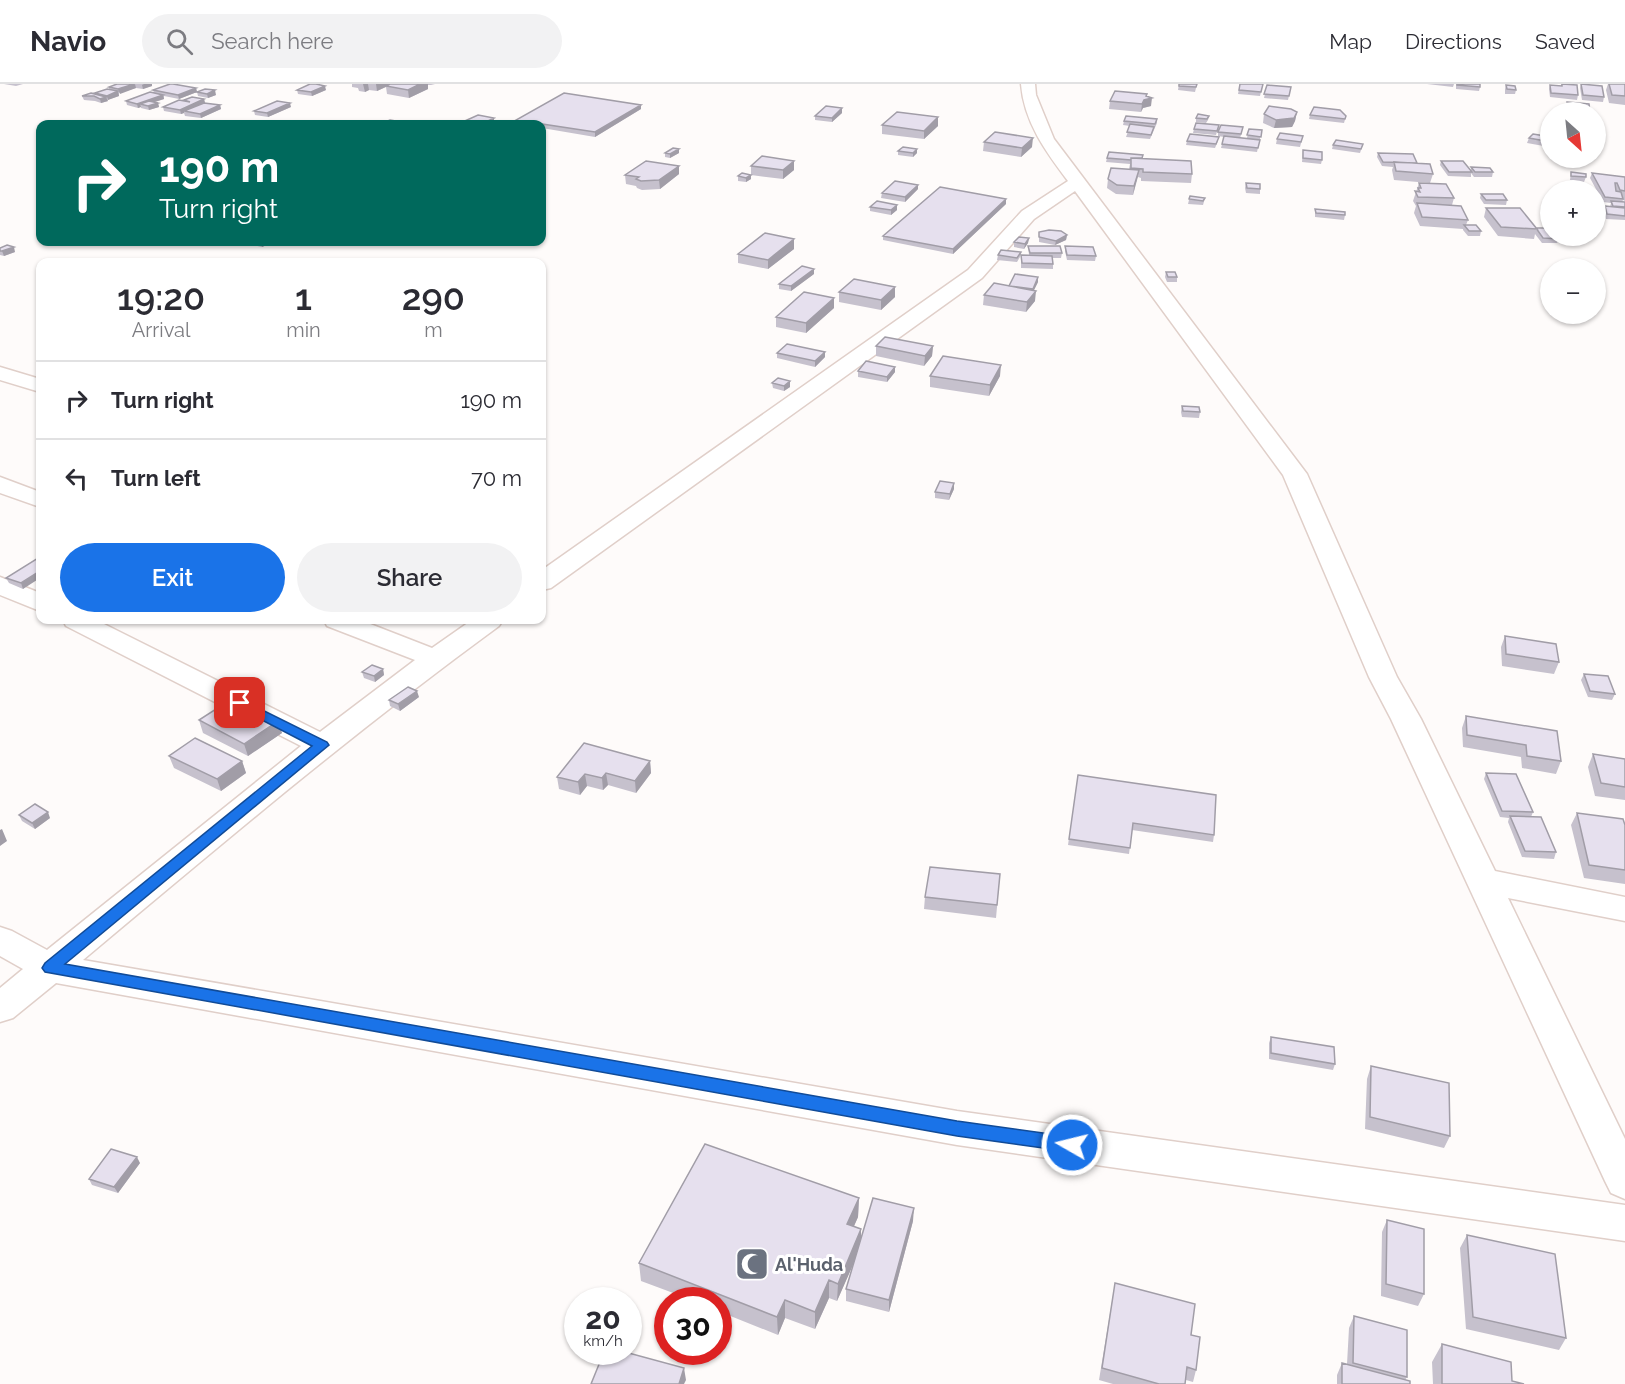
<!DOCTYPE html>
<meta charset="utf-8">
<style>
body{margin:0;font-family:Raleway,sans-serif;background:#f2f2f3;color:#2b2b33;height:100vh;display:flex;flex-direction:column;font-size:22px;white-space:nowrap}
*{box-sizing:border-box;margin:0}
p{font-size:20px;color:#7c7c81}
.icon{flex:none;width:33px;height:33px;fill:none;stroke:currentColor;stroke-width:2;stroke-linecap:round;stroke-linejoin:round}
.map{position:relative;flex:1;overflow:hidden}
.panel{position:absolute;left:36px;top:174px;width:510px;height:366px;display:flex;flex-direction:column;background:#fff;border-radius:12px;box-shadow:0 2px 4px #0004}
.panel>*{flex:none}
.banner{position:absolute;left:36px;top:36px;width:510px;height:126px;border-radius:12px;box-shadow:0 2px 4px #0004;background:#00695c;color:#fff;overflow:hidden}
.needle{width:39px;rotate:153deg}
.fabs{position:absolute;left:1540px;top:18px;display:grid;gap:12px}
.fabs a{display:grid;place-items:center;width:66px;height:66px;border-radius:50%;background:#fff;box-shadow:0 2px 4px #0004;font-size:30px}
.speed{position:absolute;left:564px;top:1203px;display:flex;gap:12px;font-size:30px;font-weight:700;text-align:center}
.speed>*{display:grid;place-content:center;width:78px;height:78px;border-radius:50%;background:#fff;box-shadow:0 2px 4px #0004;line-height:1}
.speed small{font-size:15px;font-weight:400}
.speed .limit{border:9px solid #d22;background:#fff;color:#111}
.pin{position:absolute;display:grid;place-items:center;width:51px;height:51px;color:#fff;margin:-26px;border-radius:12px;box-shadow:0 3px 9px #0006}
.me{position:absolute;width:66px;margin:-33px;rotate:278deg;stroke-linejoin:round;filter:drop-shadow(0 0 4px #0008)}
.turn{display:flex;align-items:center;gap:21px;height:126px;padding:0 24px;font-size:27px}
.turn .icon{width:78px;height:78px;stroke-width:2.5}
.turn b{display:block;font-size:42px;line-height:51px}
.eta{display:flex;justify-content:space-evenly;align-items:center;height:102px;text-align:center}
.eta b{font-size:36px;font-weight:600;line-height:42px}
.action{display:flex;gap:12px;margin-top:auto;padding:12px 24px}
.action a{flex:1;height:69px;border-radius:36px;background:#1a73e8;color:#fff;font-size:24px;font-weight:600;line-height:69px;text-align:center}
.action a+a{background:#f2f2f3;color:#2b2b33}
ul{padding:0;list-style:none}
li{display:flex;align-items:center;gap:18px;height:78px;padding:0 24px;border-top:2px solid #e1e1e2}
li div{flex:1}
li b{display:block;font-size:22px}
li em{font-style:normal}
header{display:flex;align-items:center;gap:36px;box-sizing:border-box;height:84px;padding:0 30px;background:#fff;border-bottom:2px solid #e1e1e2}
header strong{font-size:28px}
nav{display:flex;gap:33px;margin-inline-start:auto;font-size:21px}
.search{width:420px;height:54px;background:#f2f2f3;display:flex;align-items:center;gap:15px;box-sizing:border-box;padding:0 21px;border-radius:33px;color:#7c7c81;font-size:22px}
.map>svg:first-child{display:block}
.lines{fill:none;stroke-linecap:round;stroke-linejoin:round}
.minor-casing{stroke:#e0cfc9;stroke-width:3}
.minor{fill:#fff;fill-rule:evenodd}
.wall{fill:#c6c1cd}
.shaded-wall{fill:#a19da7}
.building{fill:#e6e0ee;stroke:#a19da7;stroke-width:1.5}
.route{fill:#1a73e8;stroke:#114b97;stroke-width:1.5}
.labels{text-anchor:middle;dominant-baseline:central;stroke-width:6;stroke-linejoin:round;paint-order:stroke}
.near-worship-label{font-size:18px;font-weight:bold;fill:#5b616d;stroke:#fff;text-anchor:start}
</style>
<header>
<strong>Navio</strong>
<div class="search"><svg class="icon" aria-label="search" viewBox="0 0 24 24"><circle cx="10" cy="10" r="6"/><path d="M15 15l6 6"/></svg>Search here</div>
<nav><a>Map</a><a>Directions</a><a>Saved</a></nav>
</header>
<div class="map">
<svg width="1625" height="1300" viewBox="0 0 1625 1300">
<rect width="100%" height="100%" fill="#fefbfa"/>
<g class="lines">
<defs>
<path id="minor" d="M1021,0H1035L1036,11L1054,55L1307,390L1397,593L1421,635L1495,787L1625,813V837L1508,814L1625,1055V1115L1611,1109L1605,1097L1391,635L1369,593L1283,391L1075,107L1034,135L982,194L551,504L542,506V486L968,186L1022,127L1068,97C1046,68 1024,38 1021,0Z
M0,283L40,295V308L0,296Z
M0,393L40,408V423L0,409Z
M0,493L40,509V527L0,511Z
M63,536H96L320,648L415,576L327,542L324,536H360L432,564L472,536H503L499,542C355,647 219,762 83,876L957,1027L1625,1121V1157L957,1061L56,899L13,934L0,938V904L23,885L0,872V843L12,847L47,866L301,662L66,542Z"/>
</defs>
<use href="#minor" class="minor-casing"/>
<use href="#minor" class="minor"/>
</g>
<path class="wall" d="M4,0H23L16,2Z
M117,0H152V2L143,5L136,4L119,9V12L107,16L108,17L101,19L95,17L84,16L82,12L96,10L95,9L109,6V3Z
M352,0H435L431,1H428V5L409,14L387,10L386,3L377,7L369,6L365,8L359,7L358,4L352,3Z
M1179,0H1197L1195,8L1178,6Z
M1240,0H1263L1260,12L1238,10Z
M1427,0H1454L1453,3Z
M1456,0H1480V3L1479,7L1456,5Z
M1561,0L1578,11L1577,16L1550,13L1549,5L1550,1L1561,2Z
M1581,0L1604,13L1603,18L1582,16L1580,4Z
M1608,0H1625V21L1609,19L1606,6Z
M1267,1L1291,3L1288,16L1264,14Z
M1506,1L1516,6L1515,10H1505V5Z
M196,4L197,8L179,15L164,12V15L155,18L158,19L159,23L149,26L141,24V23L138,24L127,21L126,17L154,9L153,6Z
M297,6H326L312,12L298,10Z
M197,8L216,11L208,14L198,12Z
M1147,12L1151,22L1143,24L1141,28L1109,25L1110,17Z
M204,15L205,19L220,21L221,25L201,34L185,32L184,29L181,30L164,27L163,23L185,17L184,16Z
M291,23L268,33L255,31L254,27Z
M842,24V29L832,38L815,36V32Z
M641,25L595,53L542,44V40H517L516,36Z
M1297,28L1295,37L1292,43L1274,44L1263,39L1264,30Z
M1310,31L1346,32L1344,39L1309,35Z
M1209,32L1208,36L1206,39L1196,38V34Z
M938,33V42L924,55L882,50V41Z
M1157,35V39L1150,55L1126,53L1130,42L1123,41L1124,37Z
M467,36L494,39L490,40H468Z
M1219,41L1216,51L1193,49L1194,45Z
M1249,45L1262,46L1257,68L1221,64L1224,53L1218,52V48H1242L1240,54H1247Z
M1303,52L1300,63L1276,60L1277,55Z
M1551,53V60L1549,63L1527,59L1529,54Z
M1187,57H1218L1215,64L1186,61Z
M984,58L1032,63L1021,73L983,67Z
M1363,60L1360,69L1332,65L1333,61Z
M1303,66L1322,76L1321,80L1302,78Z
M898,67L917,69L913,73L898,71Z
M665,69H679L670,74L665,73Z
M1378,69L1417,79L1433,90L1430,99L1394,96L1392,86L1393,83L1382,82L1377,73Z
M1143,71V74L1192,90L1191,99L1141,97V94L1138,93L1133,111L1116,110L1107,104L1108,95L1129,85L1130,80L1106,78L1107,74Z
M794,77V86L783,95L751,91V82Z
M1441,77L1471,87V83L1493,88L1492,93H1474L1471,89V93L1448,92L1440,81Z
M679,82V90L660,105L642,106L637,104L636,102L626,100L625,91Z
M1571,88L1586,93L1584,98L1570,96Z
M1592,89L1625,93V117L1623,116L1622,118H1625V136L1606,135L1603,127L1605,122L1610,123L1611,119L1603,118L1590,94Z
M751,91V95L746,98L738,97V92Z
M1246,99L1260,105V110L1246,109L1245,104Z
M1419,99L1454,114L1452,121L1468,136L1466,141L1481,147L1480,152H1468L1463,146V145L1420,142L1414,129L1416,122L1413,117Z
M918,105L905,118L881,114L882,109Z
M1481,110L1507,116L1506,121L1484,120L1480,114Z
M1190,112L1205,114L1203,121L1188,120Z
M1006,120L953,170L883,156V152Z
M870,123L897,126L891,131L870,127Z
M1486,124L1559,155L1557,159H1542L1535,150L1534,155L1498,152L1484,133Z
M1315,125L1345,131L1344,136L1315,133Z
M1039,148L1067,151L1066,156L1055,161L1039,158Z
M1029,154L1028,159L1024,165L1014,163V158Z
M794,155V165L768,185L738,179V170Z
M240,158H274L262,163Z
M1028,162L1062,169L1061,174H1053V185L1021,184V171H1029Z
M1065,162L1096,172L1095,177L1067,176L1065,167Z
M0,164L15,168L4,172L0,171Z
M1021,168L1020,173L1017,178L997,176L998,171Z
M1166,188L1177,193V198H1167L1165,193Z
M814,190L791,207L779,205V200Z
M1038,198L1034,206L1035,217L1026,228L983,221L984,211Z
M839,208L895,213L881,226L839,218Z
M834,224L806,249L776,243V233Z
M876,262H933L932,272L924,282L876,272Z
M777,269L825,273L815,283L777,274Z
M858,287L895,288L887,298L858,293Z
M930,292H1000L989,312L930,303Z
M790,297V303L784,307L773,304L772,299Z
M1182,322L1200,328L1199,334L1182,333L1181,328Z
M954,405L949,416L935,414V408Z
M38,474L23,505L9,499L6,494Z
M1505,552L1559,578L1554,590L1502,582L1501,563Z
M383,585L384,591L375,598L364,594L362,588Z
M1584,590L1615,610L1612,616L1588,613L1581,596Z
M419,613L400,627L390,622L389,616Z
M1466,632L1561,677L1556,690L1522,684L1521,673L1463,663L1462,644Z
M199,636L278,637L282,649L248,672L203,649Z
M1593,670L1625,675V716L1595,712L1588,683Z
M169,672L242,677L246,689L221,707L174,684Z
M650,677L651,689L636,709L608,701L603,706L587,702L580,711L559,705L557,693Z
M1486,689L1533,728L1531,733L1556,768L1554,775L1522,773L1508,738L1509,734L1500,733L1484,695Z
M1078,691L1214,751L1213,758L1132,746L1129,770L1068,761Z
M1577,729L1625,741V800L1584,794L1571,741Z
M19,731L50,734L35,745L22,737Z
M1000,790L996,834L924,825L925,813Z
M1271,953L1335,980L1333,986L1269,975V959Z
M1371,982L1450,1052L1444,1064L1365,1045L1367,995Z
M140,1079L118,1109L92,1101L89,1095Z
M859,1114L858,1133L854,1142L861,1145V1154L913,1137L889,1228L846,1217V1205L853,1180L837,1217L829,1214L815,1245L785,1234L778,1251L718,1227V1216H692L641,1197L639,1179Z
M1387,1136L1424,1210L1418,1222L1381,1212L1382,1148Z
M1467,1151L1566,1254L1559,1266L1466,1245L1460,1164Z
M1115,1199L1191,1251L1196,1286L1193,1298L1186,1296L1185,1300H1113L1099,1296L1113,1211Z
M1354,1232L1407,1293L1405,1296L1410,1300H1337V1291L1342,1279L1347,1280L1349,1244Z
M1442,1260L1512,1297L1524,1300H1433L1432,1278Z"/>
<path class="shaded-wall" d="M135,0L136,4L120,10L118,5Z
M144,0H152V2L143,5L142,1Z
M363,0H368L369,6L365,8Z
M376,0H392L377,7Z
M420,0H428V5L409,14L408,6Z
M325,2L326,6L312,12L311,8Z
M196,4L197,8L179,15L178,11Z
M215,6L216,11L208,14L207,10Z
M118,7L119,12L108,16L107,12Z
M1147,10L1146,15L1152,14L1151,22L1143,24L1141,28L1142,20Z
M163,11L164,15L145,21L140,20L141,23L138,24L137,20Z
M106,13L108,17L101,19L100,15Z
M204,15L205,19L184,27V29L181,30L180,26Z
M158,19L159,23L149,26L148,22Z
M290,19L291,23L268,33L267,29Z
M220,21L221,25L201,34L200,30Z
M641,21V25L595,53V48Z
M842,24V29L832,38V34Z
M1297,28L1295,37L1292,43L1274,44L1276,36Z
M938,33V42L924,55V47Z
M494,34V39L490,40H484V39Z
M1033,54L1032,63L1021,73L1022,64Z
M679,65V69L670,74V70Z
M917,65V69L913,73V69Z
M794,77V86L783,95V86Z
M679,82V90L660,105L659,96Z
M1139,86L1137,95L1133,111L1134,102Z
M751,91V95L746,98V94Z
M918,101V105L905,118V113Z
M1006,115V120L953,170V165Z
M897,121V126L891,131V126Z
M1067,151L1066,156L1055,161L1056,157Z
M1029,154L1028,159L1024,165L1025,160Z
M794,155V165L768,185V176Z
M261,158H274L262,163Z
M14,163L15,168L4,172L2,167Z
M814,185V190L791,207V202Z
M1038,193V198L1032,210L1033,205Z
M895,203V213L881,226V216Z
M1036,207L1035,217L1026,228L1027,218Z
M834,214V224L806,249V239Z
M933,262L932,272L924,282L925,272Z
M825,268V273L815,283V277Z
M1001,281L1000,292L989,312L990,301Z
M895,283V288L887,298V293Z
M790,297V303L784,307V302Z
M954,399V405L949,416L950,410Z
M40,487V494L23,505L21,499Z
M383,585L384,591L375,598L374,592Z
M417,607L419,613L400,627L398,620Z
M278,637L282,649L248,672L244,660Z
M242,677L246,689L221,707L217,695Z
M650,677L651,689L636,709L635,697Z
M606,689L608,701L603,706L602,694Z
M585,690L587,702L580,711L578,698Z
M48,728L50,734L35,745L32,739Z
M2,745L7,757L0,762V746Z
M137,1073L140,1079L118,1109L114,1103Z
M859,1114L858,1133L847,1158V1140Z
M914,1124L913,1137L889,1228V1216Z
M861,1145V1163L837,1217L838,1200Z
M829,1196V1214L815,1245V1228Z
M785,1216V1234L778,1251L777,1233Z
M684,1284L686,1296L684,1300H679Z"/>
<path class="building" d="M117,0H134L118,5L109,3Z
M170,0H173L196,4L178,11L153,6Z
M310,0H316L325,2L311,8L297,6Z
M390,0H420L408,6L386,2Z
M1179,0H1197L1196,3L1179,2Z
M1240,0H1263L1261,8L1239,6Z
M1457,0H1480V3L1457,1Z
M1562,0L1577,1L1578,11L1551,9L1550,1L1562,2Z
M1581,0L1602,2L1604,13L1583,11Z
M1609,0H1625V12L1612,11Z
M1267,1L1291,3L1289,12L1264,10Z
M1506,1L1515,2L1516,6L1507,5Z
M107,5L118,7L107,12L95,9Z
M205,5L215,6L207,10L197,8Z
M1115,7L1147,10L1146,12L1152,14L1144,16L1142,20L1110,17Z
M150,8L163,11L137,20L126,17Z
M91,9L106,13L100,15L94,12H82Z
M564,9L641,21L595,48L516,36Z
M192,13L204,15L180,26L163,23L179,16L190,18L184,16Z
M149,17L158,19L148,22L140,20Z
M277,17L290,19L267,29L254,27Z
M1567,18L1589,20L1590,28H1568Z
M204,19L220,21L200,30L184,27Z
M826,22L842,24L832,34L815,32Z
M1269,22L1291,25L1297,28L1294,34L1276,36L1264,30Z
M1314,23L1340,26L1346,32L1345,35L1310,31Z
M897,28L938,33L924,47L882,41Z
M1198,30L1209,32L1207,35L1196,34Z
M478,31L494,34L484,39L467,36Z
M1126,32L1157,35L1155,40L1124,37Z
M390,36L413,40H380Z
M1196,39L1219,41L1217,47L1194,45Z
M1130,40L1154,43L1151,51L1127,48Z
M1221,41L1243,43L1241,50L1218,48Z
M1249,45L1262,46L1261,53L1247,51Z
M995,48L1033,54L1022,64L984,58Z
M1280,49L1303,52L1301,58L1277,55Z
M1190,50L1219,53L1216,60L1187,57Z
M1533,50L1551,53V58L1529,54Z
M1224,52L1260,56L1258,64L1222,60Z
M1336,56L1363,60L1361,65L1333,61Z
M903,63L917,65L913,69L898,67Z
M673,64L679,65L670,70L665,69Z
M1303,66L1322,68V76L1303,74Z
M1109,68L1143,71L1142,74H1131V76L1107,74Z
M1378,69L1413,70L1417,79L1383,78Z
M762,72L794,77L783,86L751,82Z
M1131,74L1191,77L1192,90L1143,88V85L1131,84Z
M646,77L679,82L659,96L641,97L636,95L639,93L625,91Z
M1441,77H1463L1472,88H1449Z
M1394,78L1430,80L1433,90L1396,87Z
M1471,83L1490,84L1493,88H1475Z
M1111,84L1139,86L1134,102L1117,101L1108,95Z
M1571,88L1586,90V93L1571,92Z
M742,89L751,91L746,94L738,92Z
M1592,89L1625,93V107L1620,106L1617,99H1615L1616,107L1621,108L1623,115L1605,113Z
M895,97L918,101L905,113L882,109Z
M1246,99L1260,100V105L1247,104Z
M1419,99L1446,100L1454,114L1418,113L1415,107L1420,108L1418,104H1421Z
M940,103L1006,115L953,165L883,152Z
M1481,110H1503L1507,116H1486Z
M1190,112L1205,114L1203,117L1189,115Z
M877,117L897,121L891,126L870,123Z
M1611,117L1625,118V123L1613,122Z
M1417,119L1461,122L1468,136L1422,133Z
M1605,122L1625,124V132L1607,130Z
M1486,124H1520L1537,145L1501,143Z
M1315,125L1345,128V131L1316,129Z
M1464,141H1476L1481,147H1469Z
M1536,144H1551V152H1556L1559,155L1543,154Z
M1049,146L1061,147L1067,151L1056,157L1039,153V148Z
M765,149L794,155L768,176L738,170Z
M1019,153L1029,154L1025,160L1014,158Z
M7,161L14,163L2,167H0V164Z
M1028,162H1060L1062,169H1030Z
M1065,162L1093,163L1096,172L1067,171Z
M1001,166L1021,168L1017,174L998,171Z
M1021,171L1052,172L1053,180L1022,179Z
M802,182L814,185L791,202L779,200Z
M1166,188H1175L1177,193H1168Z
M1015,190L1038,193L1033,205L1009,202Z
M854,195L895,203L881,216L839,208Z
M994,199L1036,207L1027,218L984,211Z
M804,208L834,214L806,239L776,233Z
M885,253L933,262L925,272L876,262Z
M787,260L825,268L815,277L777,269Z
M943,272L1001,281L990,301L930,292Z
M866,277L895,283L887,293L858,287Z
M778,294L790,297L784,302L772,299Z
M1182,322L1199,323L1200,328L1183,327Z
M940,397L954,399L950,410L935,408Z
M38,474L40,475V487L21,499L6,494Z
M1505,552L1556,560L1559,578L1506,570Z
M372,581L383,585L374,592L362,588Z
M1584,590L1608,592L1615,610L1590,607Z
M408,603L417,607L398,620L389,616Z
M233,614L278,637L244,660L199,636Z
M1466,632L1557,647L1561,677L1527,672L1526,661L1467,651Z
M195,654L242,677L217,695L169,672Z
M584,659L650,677L635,697L606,689L602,694L585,690L578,698L557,693Z
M1593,670L1625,675V703L1601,699Z
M1486,689L1516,690L1533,728L1502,727Z
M1078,691L1216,711L1214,751L1133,739L1130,764L1069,755Z
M35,720L48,728L32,739L19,731Z
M1577,729L1623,735L1625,741V786L1589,781Z
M1510,732L1541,733L1556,768L1525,767Z
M930,783L1000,790L997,821L925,813Z
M1271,953L1334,963L1335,980L1271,969Z
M1371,982L1449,999L1450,1052L1370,1033Z
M705,1060L859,1114L847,1140L861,1145L838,1200L829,1196L815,1228L785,1216L777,1233L639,1179Z
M111,1065L137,1073L114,1103L89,1095Z
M873,1114L914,1124L889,1216L846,1205Z
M1387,1136L1424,1145V1210L1386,1200Z
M1467,1151L1555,1170L1566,1254L1473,1233Z
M1115,1199L1195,1220L1191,1251L1200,1253L1196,1286L1187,1283L1185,1300H1159L1102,1284Z
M1354,1232L1407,1246V1293L1353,1279Z
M1442,1260L1511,1278L1512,1297L1524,1300H1442Z
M604,1268H625L684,1284L679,1300H591Z
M1342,1279L1410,1297V1300H1342Z"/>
<path class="route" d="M240,615L327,658L329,661L65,880L957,1037L1072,1053L1078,1055L1081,1061L1078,1066L1072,1068L957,1052L45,888L42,884L45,879L312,662L235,622L233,619L235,616Z"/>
<defs>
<symbol id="mosque-square" viewBox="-11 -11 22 22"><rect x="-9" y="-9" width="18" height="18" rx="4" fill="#6b7280" stroke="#fff"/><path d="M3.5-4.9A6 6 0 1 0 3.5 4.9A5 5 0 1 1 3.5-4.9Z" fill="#fff"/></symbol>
</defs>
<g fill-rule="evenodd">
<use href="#mosque-square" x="733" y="1161" width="38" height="38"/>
</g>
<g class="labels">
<g class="near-worship-label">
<text x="775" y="1180">Al'Huda</text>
</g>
</g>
</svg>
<div class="fabs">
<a><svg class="needle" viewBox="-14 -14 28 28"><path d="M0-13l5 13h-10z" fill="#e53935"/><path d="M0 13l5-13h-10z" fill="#7c7c81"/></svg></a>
<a>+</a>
<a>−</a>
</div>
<div class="speed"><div>20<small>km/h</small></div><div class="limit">30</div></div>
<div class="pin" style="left:240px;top:619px;background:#d93025"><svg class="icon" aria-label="arrive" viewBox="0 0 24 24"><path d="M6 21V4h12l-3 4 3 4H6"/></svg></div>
<svg class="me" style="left:1072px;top:1061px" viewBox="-20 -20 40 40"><circle r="17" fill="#1a73e8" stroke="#fff" stroke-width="3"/><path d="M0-11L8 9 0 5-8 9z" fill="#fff"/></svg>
<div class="banner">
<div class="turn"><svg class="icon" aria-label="right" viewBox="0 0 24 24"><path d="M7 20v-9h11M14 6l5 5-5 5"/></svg><div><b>190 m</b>Turn right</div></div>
</div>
<section class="panel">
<div class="eta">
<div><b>19:20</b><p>Arrival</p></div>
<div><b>1</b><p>min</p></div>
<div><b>290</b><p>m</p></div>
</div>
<ul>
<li><svg class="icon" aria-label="right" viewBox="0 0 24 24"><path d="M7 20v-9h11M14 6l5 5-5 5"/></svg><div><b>Turn right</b></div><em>190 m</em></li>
<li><svg class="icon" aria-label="left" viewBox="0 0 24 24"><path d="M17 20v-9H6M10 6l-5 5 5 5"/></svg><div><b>Turn left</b></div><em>70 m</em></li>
</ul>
<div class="action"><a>Exit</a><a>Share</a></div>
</section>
</div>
